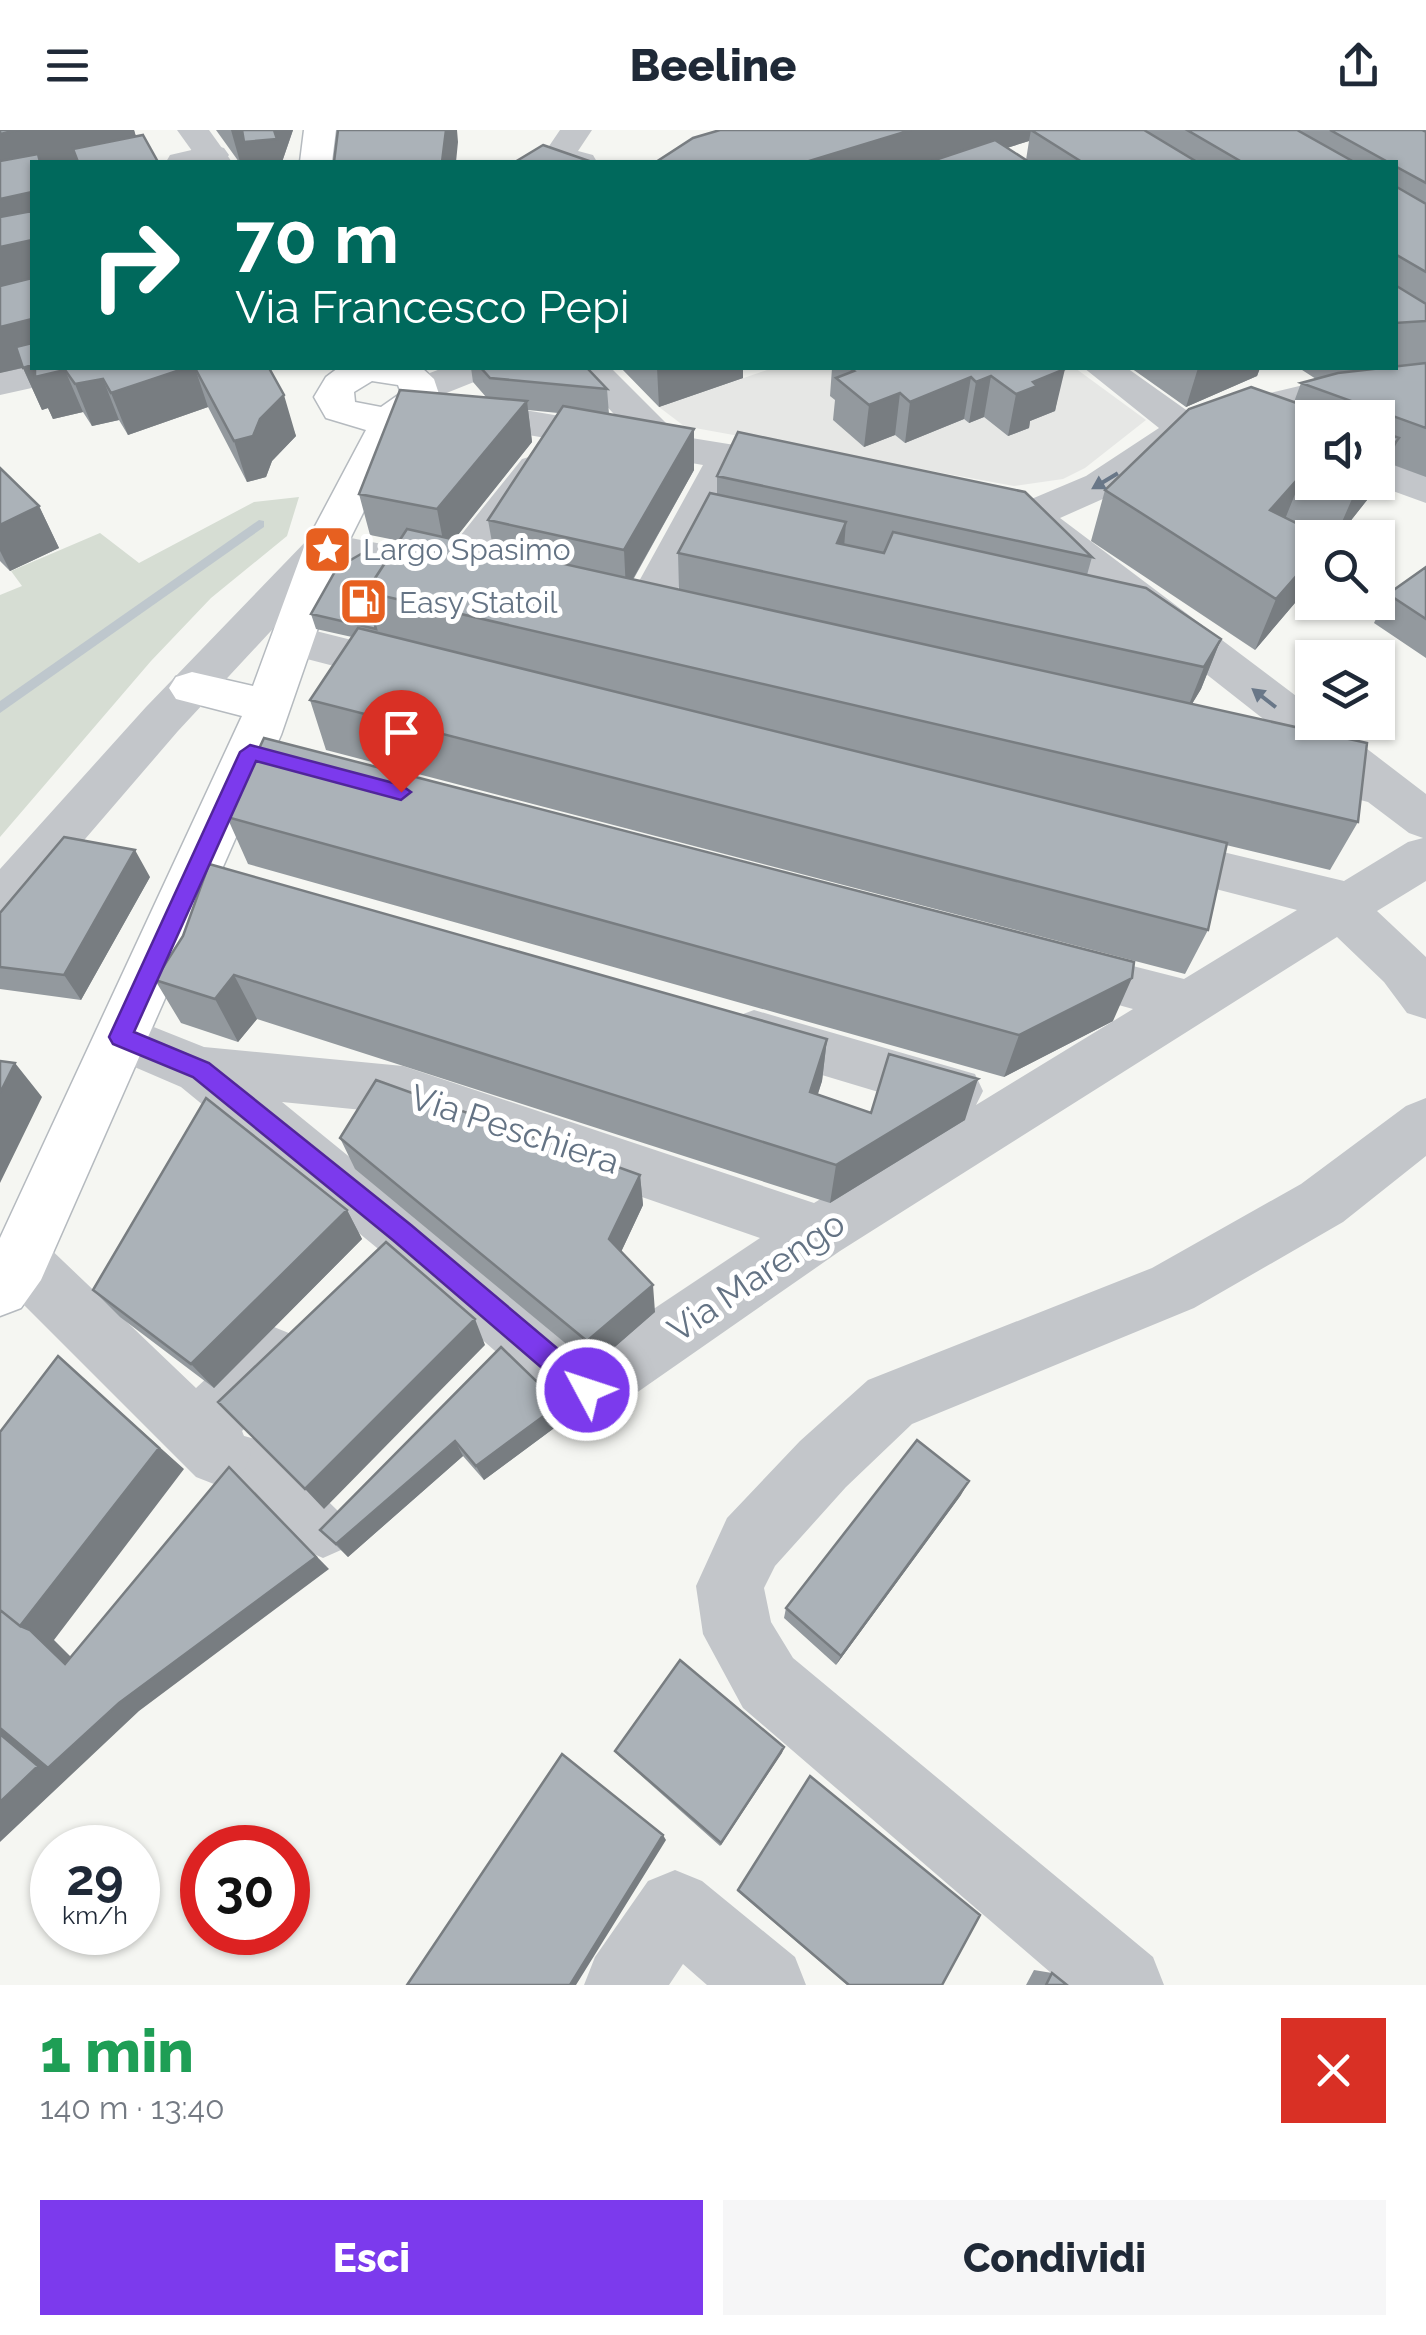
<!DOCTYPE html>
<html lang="it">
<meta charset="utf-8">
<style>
body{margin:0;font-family:Raleway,sans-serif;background:#f6f6f7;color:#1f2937;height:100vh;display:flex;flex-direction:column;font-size:38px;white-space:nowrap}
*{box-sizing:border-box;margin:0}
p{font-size:32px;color:#747a83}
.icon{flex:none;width:55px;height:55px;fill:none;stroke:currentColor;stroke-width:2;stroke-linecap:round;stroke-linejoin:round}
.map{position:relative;height:1855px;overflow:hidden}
.drawer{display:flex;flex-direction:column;background:#fff;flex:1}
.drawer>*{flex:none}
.hud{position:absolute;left:30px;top:30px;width:1368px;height:210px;border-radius:0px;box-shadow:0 2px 8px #0004;background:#00695c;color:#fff;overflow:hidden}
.tools{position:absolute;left:1295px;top:270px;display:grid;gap:20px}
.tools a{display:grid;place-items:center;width:100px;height:100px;border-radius:0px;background:#fff;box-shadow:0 2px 8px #0004;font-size:50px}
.speed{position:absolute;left:30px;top:1695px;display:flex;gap:20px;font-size:50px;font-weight:700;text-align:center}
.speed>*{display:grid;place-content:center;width:130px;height:130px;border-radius:50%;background:#fff;box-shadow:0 2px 8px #0004;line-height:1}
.speed small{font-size:25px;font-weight:400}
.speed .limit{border:15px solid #d22;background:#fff;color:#111}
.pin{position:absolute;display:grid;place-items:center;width:85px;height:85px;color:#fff;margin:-102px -42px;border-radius:50% 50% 50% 0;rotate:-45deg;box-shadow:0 0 10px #0007}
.pin .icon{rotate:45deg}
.me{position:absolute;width:110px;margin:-55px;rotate:310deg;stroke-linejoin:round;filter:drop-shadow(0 0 8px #0008)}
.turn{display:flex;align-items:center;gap:35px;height:210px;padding:0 40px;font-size:45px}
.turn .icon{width:130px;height:130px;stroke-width:2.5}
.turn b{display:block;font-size:70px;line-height:85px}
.round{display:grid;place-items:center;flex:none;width:105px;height:105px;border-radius:0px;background:#f6f6f7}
.overview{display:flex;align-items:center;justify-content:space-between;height:170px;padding:0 40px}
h1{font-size:60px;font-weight:800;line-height:75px;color:#1e9e55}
.button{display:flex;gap:20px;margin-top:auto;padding:20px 40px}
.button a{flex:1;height:115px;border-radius:0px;background:#7c3aed;color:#fff;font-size:40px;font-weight:800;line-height:115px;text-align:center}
.button a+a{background:#f6f6f7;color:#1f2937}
header{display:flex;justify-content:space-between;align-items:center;height:130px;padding:0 40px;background:#fff;font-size:45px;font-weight:800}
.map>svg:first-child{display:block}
.built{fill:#e6e7e5}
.green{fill:#d6ddd3}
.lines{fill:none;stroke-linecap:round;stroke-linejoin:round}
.stream{fill:#bec7cd;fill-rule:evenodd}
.secondary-casing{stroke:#b5babf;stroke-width:3}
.pedestrian{fill:#c3c6ca;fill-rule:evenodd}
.minor{fill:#c3c6ca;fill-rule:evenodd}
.tertiary{fill:#c3c6ca;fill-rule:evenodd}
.secondary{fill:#fff;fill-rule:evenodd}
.wall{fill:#93999e;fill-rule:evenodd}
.shaded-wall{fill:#787d81}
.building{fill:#abb2b8;stroke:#787d81;stroke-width:2.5}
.oneway{fill:#697788}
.route{fill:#7c3aed;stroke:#51269a;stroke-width:2.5}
.labels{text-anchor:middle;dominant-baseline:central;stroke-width:10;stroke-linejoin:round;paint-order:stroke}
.far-poi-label{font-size:30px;fill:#647384;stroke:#fff;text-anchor:start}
.street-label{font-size:35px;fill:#647384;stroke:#fff}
</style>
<header><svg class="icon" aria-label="menu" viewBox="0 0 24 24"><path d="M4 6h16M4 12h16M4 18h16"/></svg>Beeline<svg class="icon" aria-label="share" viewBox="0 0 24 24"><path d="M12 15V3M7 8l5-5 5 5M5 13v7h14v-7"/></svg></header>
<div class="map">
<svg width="1426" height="1855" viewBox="0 0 1426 1855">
<rect width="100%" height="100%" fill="#f5f6f2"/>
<path class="built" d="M773,238H1075L1146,290L1085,338L1063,349L1014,356L684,296L659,277Z"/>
<path class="green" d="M299,367L287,406L211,468L151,531L0,707V465L22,456L11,441L100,403L139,433L254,372Z"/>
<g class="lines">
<path class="stream" d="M259,390L264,391V397L0,583V571Z"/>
<defs>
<path id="secondary" d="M304,0H336L332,32H300Z
M338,238H422L434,249L439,264L401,307L346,417L281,605L41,1150L21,1178L0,1186V1108L242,586L176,569L169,558L176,547L192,542L253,556L304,417L366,300L326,288L314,267L326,247ZM372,251L398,255L401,263L381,277L355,272L354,262Z"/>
</defs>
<use href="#secondary" class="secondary-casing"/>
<path class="pedestrian" d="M219,1299L269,1313L341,1384L349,1402L341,1420L323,1428L305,1420L238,1353L201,1342L194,1324L201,1306Z"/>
<path class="minor" d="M560,0H592L578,21L593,25L597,32H548L543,25Z
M213,15L224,18L229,25L224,32H166L170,25Z
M32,235V238H92L86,246L0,265V243Z
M443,238H495L489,246L434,268L420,272L406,268L401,260L406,252Z
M571,238H611L679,306L802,326L816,330L822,339L816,348L802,352L740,341L659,495L643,499L627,495L621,484L703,335L458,293L444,289L439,281L444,273L458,269L626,297Z
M1084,238H1127L1189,282L1312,253L1426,242V264L1312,277L1230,293L1199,306L1114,364L1060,388L1312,578V592H1332L1426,664V751L1377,781L1426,827V889L1407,883L1384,852L1337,807L840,1121L609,1282L587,1291L565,1282L382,1122L181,957L102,923L94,907L102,891L121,884L204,917L403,936L814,1073L965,981L955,985L735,919L727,903L735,887L754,880L975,944L983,961L976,975L1133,879L1035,852L1028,837L1035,822L1054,816L1184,849L1297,780L1130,737L1123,723L1130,709L1148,704L1344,751L1408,712L1423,708L1409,703L1368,672L1272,647L1265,635L1272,623L1289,617L1304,621L1015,394L1009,385L1015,376L1086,346L1159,298ZM282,972L403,984L760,1108L589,1222Z
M536,325L550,329L556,338L479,440L474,453L459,457L334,433L178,601L18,787L0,793V739L146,577L310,407L325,403L444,426L522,329Z
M1378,329L1426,346V373L1368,352H1378Z
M292,495L431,530L438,541L431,552L415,557L276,521L270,510L276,499Z
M1426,968V1026L1343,1092L1194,1178L912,1294L846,1357L775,1436L764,1458L771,1492L793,1528L1153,1827L1164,1855H1065L743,1578L703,1504L696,1456L727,1388L800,1311L868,1250L1152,1138L1301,1054L1406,976Z
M20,1102L41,1110L196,1258L252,1206L274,1197L296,1206L305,1227L296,1248L242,1301L251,1324L242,1347L219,1356L196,1347L0,1151V1110Z
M675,1740L702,1751L795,1827L806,1855H707L683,1834L669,1855H584L595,1827L648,1751Z"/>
<path class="tertiary" d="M177,0H209L232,32H200Z"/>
<use href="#secondary" class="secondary"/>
</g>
<path class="wall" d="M0,0H134L136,7L32,32V238H269L296,306L272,331L266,347L247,352L208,277L128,305L119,290L92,296L83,282L53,289L48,278L42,280L23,238L0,243Z
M216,0H293L282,32H239Z
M720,0H1426V347L1388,333L1375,360L1337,408H1312L1306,460L1255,520L1091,411L1105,360L1294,272L1301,253L1316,249L1299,238H1395V32H656ZM1029,11L1026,30L1007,18L1010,17ZM1312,288H1378V352H1312Z
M471,238H587L607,259L609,284L694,299V340L633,450L679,460L678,423L717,365V346L1092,427L1087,445L1221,509L1201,559L1192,574L1358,692L1330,740L1226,715L1208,800L1185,844L326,620L310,570L352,507L316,499L311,484L387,430L400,411L370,405L359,364L486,267L473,252ZM528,280L558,283L488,390L493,418L454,410L532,312Z
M621,238H743V248L659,277Z
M832,238H1063L1055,281L1030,291L1029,298L1008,306L984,287L969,293L964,289L905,313L895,305L864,317L833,290L835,270L830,266Z
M1131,238H1260L1257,246L1186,277Z
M0,338L39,376L59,418L10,441L0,431Z
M1426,437V528L1374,493L1388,464Z
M227,687L1113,891L1004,947L248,734Z
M150,747L81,870L0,859V783Z
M183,806L827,909L822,951L818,964L871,983L965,990L830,1073L257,889L238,912L181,893L155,850Z
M340,1008L640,1045L643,1075L621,1122L655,1182L593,1236L355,1039Z
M347,1080L362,1109L214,1258L120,1187L93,1160Z
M501,1217L565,1290L484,1350L463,1326L348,1427L320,1400Z
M961,1365L836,1535L784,1488L786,1478Z
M784,1617L720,1716L619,1626L615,1621Z
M810,1646L942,1855H847L737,1761Z
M1034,1840L1052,1843L1067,1855H1026Z"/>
<path class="shaded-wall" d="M19,0H134L143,29L78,32H32L0,59V4Z
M231,0H293L282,32H240Z
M446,0H457L458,12L456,32H441Z
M911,0H1063H1031L1029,11L962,32H806Z
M32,62V107L0,113V69Z
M32,110V155L0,162V117Z
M32,189V238L65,240L83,282L53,289L48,278L42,280L23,238L26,237L0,243V197Z
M186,238H195L208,277L128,305L111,263Z
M657,238H743V248L659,277Z
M1198,238H1260L1257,246L1186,277Z
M1065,239L1055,281L1030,291L1029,298L1008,306L1016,264L1033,252Z
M991,246L984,287L969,293L976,252Z
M971,247L964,289L905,313L910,272Z
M103,249L119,290L92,296L75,254Z
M900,263L895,305L864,317L869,275Z
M284,265L296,306L272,331L266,347L247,352L234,311Z
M527,271L532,312L445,421L437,379Z
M694,299V340L626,461L624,420Z
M1399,308L1375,360L1337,408H1335L1355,362L1363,352H1378V335Z
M1304,342L1283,394L1270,380Z
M39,376L59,418L10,441L0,421V395Z
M846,392L842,444L837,413Z
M1312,428V446L1306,460L1255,520L1276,469Z
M1221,509L1201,559L1184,587L1204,537Z
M135,720L150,747L81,870L64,845Z
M234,845L257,889L238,912L215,869Z
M1132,848L1113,891L1004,947L1019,905Z
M827,909L822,951L805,1002L810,962Z
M15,933L42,967L0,1053V963Z
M978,949L965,990L830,1073L836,1035Z
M640,1045L643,1075L614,1137L609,1109Z
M347,1080L362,1109L214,1258L191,1234Z
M653,1155L655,1182L593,1236L587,1211Z
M475,1189L485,1215L324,1379L305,1359Z
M58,1226L184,1339L54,1510L87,1543L65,1534L20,1496Z
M560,1274L565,1290L484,1350L476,1336Z
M455,1311L463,1326L348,1427L336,1414Z
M229,1337L329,1439L139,1581L0,1712V1584L57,1631Z
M969,1351L961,1365L836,1535L841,1526Z
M784,1617L782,1623L720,1716L721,1713Z
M663,1705L666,1710L576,1855H570Z"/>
<path class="building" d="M0,0H19L0,4Z
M242,0H274L277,9L244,12Z
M338,0H446L442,32H334Z
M720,0H911L806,32H656L693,8Z
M1031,0H1144L1197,32H1082Z
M1187,0H1297L1354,32H1242Z
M1330,0H1422L1426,2V53L1395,36V32H1388Z
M143,5L158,32H78L73,19Z
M995,10L1029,32H929Z
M543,15L592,32H515Z
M38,24L40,32H32V62L0,69V31Z
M1395,56L1426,74V142L1395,124Z
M32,81V110L0,117V87Z
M32,148V189L0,197V156Z
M1395,155L1426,174V191L1395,193Z
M32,213V235L23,238L16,217Z
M1426,233V298L1301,253L1338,243Z
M35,238H186L111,263L103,249L75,254L65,240L35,247Z
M195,238H269L284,265L260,289L253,306L234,311Z
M481,238H587L607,259L490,248Z
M849,238H1063L1065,239L1033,252L1037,256L1016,264L991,246L976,252L971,247L910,272L900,263L869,275L836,248L854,241Z
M1251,257L1339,288H1312V345L1304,342L1270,380L1326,408H1312V428L1276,469L1105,360L1189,279Z
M400,260L527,271L437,379L359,364Z
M563,276L694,299L624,420L488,390Z
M1378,301L1399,308L1378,335Z
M738,302L1025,362L1092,427L717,346Z
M0,338L39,376L0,395Z
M1331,352H1363L1355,362Z
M710,363L846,392L837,413L884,423L893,402L1146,458L1221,509L1204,537L678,423Z
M407,399L1367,613L1358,692L366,462Z
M361,424L387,430L366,462L376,499L311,484L337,438Z
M1426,437V489L1388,464Z
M358,498L1227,713L1208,800L310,570Z
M264,608L1134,832L1132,848L1019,905L227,687Z
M64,707L135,720L64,845L0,837V783Z
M209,734L827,909L810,962L871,983L889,924L978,949L836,1035L234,845L215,869L155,850L183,806Z
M0,931L15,933L0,963Z
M376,950L640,1045L609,1109L653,1155L587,1211L340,1008Z
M206,968L347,1080L191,1234L93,1160Z
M386,1112L475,1189L305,1359L218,1272Z
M501,1217L560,1274L476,1336L455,1311L336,1414L320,1400Z
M58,1226L159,1318L20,1496L0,1480V1302Z
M917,1310L969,1351L841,1526L786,1478Z
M229,1337L316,1427L119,1573L48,1638L0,1598V1480L20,1496L30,1500L65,1534Z
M680,1530L784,1617L721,1713L615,1621Z
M0,1604L38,1636L0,1672Z
M562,1624L663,1705L570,1855H407Z
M810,1646L980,1785L942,1855H849L738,1760Z
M1052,1843L1067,1855H1046Z"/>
<defs><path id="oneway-solid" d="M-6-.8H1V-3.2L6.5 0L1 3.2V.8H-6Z" transform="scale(2.5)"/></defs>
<g class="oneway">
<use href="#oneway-solid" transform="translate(1105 351) rotate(149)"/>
<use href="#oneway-solid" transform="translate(1264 568) rotate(-142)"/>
</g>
<path class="route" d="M250,615L401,655L411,662L401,670L256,631L134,902L209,933L411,1095L596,1251L600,1260L596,1269L587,1273L578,1269L394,1111L193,947L113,914L109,907L240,622Z"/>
<defs>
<symbol id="sight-square" viewBox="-11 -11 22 22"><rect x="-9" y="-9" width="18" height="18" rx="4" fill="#e76020" stroke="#fff"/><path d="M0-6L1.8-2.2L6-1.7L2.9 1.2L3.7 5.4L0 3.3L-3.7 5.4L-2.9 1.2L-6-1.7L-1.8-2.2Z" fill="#fff"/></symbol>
<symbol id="fuel-square" viewBox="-11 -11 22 22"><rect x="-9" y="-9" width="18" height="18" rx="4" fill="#e76020" stroke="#fff"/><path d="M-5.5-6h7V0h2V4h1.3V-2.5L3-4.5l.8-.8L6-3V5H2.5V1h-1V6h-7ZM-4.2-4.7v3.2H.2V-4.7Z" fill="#fff"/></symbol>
</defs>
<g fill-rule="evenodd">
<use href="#sight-square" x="300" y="392" width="55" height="55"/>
<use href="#fuel-square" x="336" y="444" width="55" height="55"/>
</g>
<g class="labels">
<g class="far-poi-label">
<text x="363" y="419">Largo Spasimo</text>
<text x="399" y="472">Easy Statoil</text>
</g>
<g class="street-label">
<text transform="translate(515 999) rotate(18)">Via Peschiera</text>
<text transform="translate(756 1146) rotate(-34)">Via Marengo</text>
</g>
</g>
</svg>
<div class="tools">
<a><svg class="icon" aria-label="sound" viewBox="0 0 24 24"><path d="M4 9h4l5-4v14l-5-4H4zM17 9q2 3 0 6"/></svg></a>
<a><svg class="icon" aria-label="search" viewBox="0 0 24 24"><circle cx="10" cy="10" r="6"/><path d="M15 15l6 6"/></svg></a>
<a><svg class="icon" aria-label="layers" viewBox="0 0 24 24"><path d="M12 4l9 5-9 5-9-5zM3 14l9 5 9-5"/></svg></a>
</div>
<div class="speed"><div>29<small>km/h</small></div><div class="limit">30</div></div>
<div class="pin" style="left:401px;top:662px;background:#d93025"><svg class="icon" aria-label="arrive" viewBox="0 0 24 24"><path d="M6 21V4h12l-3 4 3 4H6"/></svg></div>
<svg class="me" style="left:587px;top:1260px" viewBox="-20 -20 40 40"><circle r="17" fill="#7c3aed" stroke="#fff" stroke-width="3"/><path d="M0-11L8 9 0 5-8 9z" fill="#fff"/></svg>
<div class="hud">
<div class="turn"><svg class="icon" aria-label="right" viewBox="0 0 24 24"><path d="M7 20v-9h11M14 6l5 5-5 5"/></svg><div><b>70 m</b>Via Francesco Pepi</div></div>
</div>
</div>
<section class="drawer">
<div class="overview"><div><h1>1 min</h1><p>140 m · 13:40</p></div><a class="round" style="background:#d93025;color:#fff"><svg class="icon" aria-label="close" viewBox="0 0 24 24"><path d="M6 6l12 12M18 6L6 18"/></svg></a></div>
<div class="button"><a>Esci</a><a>Condividi</a></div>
</section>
